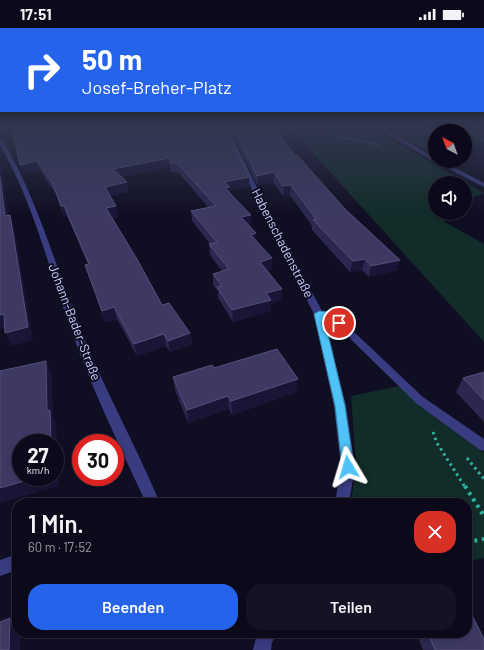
<!DOCTYPE html>
<html lang="de">
<meta charset="utf-8">
<style>
body{margin:0;font-family:Barlow,sans-serif;background:#151323;color:#f1f3f6;height:100vh;display:flex;flex-direction:column;font-size:15px;white-space:nowrap}
*{box-sizing:border-box;margin:0}
p{font-size:13px;color:#9a9aa2}
.icon{flex:none;width:22px;height:22px;fill:none;stroke:currentColor;stroke-width:2;stroke-linecap:round;stroke-linejoin:round}
.map{position:relative;flex:1;overflow:hidden}
.sheet{position:absolute;left:12px;top:470px;width:460px;height:140px;display:flex;flex-direction:column;background:#0c0a1a;border-radius:16px;box-shadow:0 2px 6px #0003,0 0 0 1px #2c2b39}
.sheet>*{flex:none}
.top-card{position:absolute;left:0px;top:0px;width:484px;height:84px;box-shadow:0 2px 6px #0003,0 0 0 1px #2c2b39;background:#2563eb;color:#fff;overflow:hidden}
.needle{width:26px;rotate:319deg}
.fabs{position:absolute;left:428px;top:96px;display:grid;gap:8px}
.fabs a{display:grid;place-items:center;width:44px;height:44px;border-radius:50%;background:#0c0a1a;box-shadow:0 2px 6px #0003,0 0 0 1px #2c2b39;font-size:20px}
.speed{position:absolute;left:12px;top:406px;display:flex;gap:8px;font-size:20px;font-weight:700;text-align:center}
.speed>*{display:grid;place-content:center;width:52px;height:52px;border-radius:50%;background:#0c0a1a;box-shadow:0 2px 6px #0003,0 0 0 1px #2c2b39;line-height:1}
.speed small{font-size:10px;font-weight:400}
.speed .limit{border:6px solid #d22;background:#fff;color:#111}
.pin{position:absolute;display:grid;place-items:center;width:34px;height:34px;color:#fff;margin:-17px;border:2px solid #fff;border-radius:50%;box-shadow:0 1px 4px #0007}
.me{position:absolute;width:44px;margin:-22px;rotate:353deg;stroke-linejoin:round;filter:drop-shadow(0 0 3px #0008)}
.turn{display:flex;align-items:center;gap:14px;height:84px;padding:0 16px;font-size:18px}
.turn .icon{width:52px;height:52px;stroke-width:2.5}
.turn b{display:block;font-size:28px;line-height:34px}
.round{display:grid;place-items:center;flex:none;width:42px;height:42px;border-radius:16px;background:#151323}
.head{display:flex;align-items:center;justify-content:space-between;height:68px;padding:0 16px}
h1{font-size:24px;font-weight:600;line-height:30px}
.button{display:flex;gap:8px;margin-top:auto;padding:8px 16px}
.button a{flex:1;height:46px;border-radius:16px;background:#2563eb;color:#fff;font-size:16px;font-weight:600;line-height:46px;text-align:center}
.button a+a{background:#151323;color:#f1f3f6}
.status{display:flex;justify-content:space-between;align-items:center;height:28px;padding:0 20px;background:#0c0a1a;direction:ltr}
.status svg{height:11px;fill:currentColor}
.map>svg:first-child{display:block}
.green{fill:#112c29}
.lines{fill:none;stroke-linecap:round;stroke-linejoin:round}
.path-far2{stroke:#2fb3a0;stroke-width:1.5;stroke-dasharray:1 1.5;stroke-linecap:butt}
.path-far1{stroke:#2fb3a0;stroke-width:3;stroke-dasharray:2.5 3.5;stroke-linecap:butt}
.path{stroke:#2fb3a0;stroke-width:4;stroke-dasharray:3 4.5;stroke-linecap:butt}
.service{fill:#393c81;fill-rule:evenodd}
.minor{fill:#393c81;fill-rule:evenodd}
.wall{fill:#2b2750}
.shaded-wall{fill:#191536}
.building{fill:#3d3963;stroke:#54507b}
.route{fill:#4fc3f7;stroke:#337fa1}
.labels{text-anchor:middle;dominant-baseline:central;stroke-width:4;stroke-linejoin:round;paint-order:stroke}
.street-label{font-size:13px;fill:#d1cfff;stroke:#100e22}
</style>
<div class="status"><b>17:51</b><svg viewBox="0 0 49 12"><path d="M0 12V9h3v3zM5 12V6h3v6zM10 12V3h3v9zM15 12V0h3v12zM26 1h20v11H26zM47 4h2v5h-2z"/></svg></div>
<div class="map">
<svg width="484" height="622" viewBox="0 0 484 622">
<rect width="100%" height="100%" fill="#100e22"/>
<path class="green" d="M290,100H371L484,165L465,172V155H435V185H441L445,194L484,216V314Z
M388,100H479L484,103V114L465,120V103H435V127Z
M400,358L484,425V530L467,534V475H351L356,438L351,368Z"/>
<g class="lines">
<path class="path-far2" d="M318,100L332,107L379,117"/>
<path class="path-far1" d="M433,404L437,415L465,459
M467,430L484,451"/>
<path class="path" d="M465,458L484,488
M467,514L484,511"/>
<path class="service" d="M378,100H384L435,130V133H442L484,155V159L433,133Z
M420,367L484,411V423L480,422L416,375L414,372L416,369Z"/>
<path class="minor" d="M0,100H8L0,102Z
M224,100H228L259,164L322,283L333,284L426,372L424,375L420,377L416,375L328,289H324L346,378L355,439L349,475H335L341,439L334,378L314,286L253,164Z
M0,111L3,113C38,172 55,237 80,301C104,360 135,416 160,475H146C119,417 91,359 70,299C48,238 33,174 0,117Z
M17,526V542L0,548V532Z
M257,605H278L272,614L271,622H253Z"/>
</g>
<path class="wall" d="M12,100L249,149V159L230,162V165L251,197L249,198L256,205V213L272,230V241L267,243L281,272L271,275V283L233,294L218,270V263L213,257V246L222,243L210,227L209,216H210L192,193L191,183L208,179L178,144H171L170,139L121,149L127,154L128,164L110,168L116,178L118,188L112,190L162,277L190,305L192,316L170,324L166,318L137,328L117,291L105,294L89,248L85,237L88,236L67,188L64,189L56,166L40,142L23,146L20,137Z
M230,100H274L295,127L345,181L400,232L397,242L369,249L362,242L350,244L312,202V198L290,167L283,168L273,154L257,157Z
M214,340L296,364L232,387L229,381L188,395L175,362L173,349Z
M484,344V394L456,364L463,350Z
M416,605H467L484,622H423Z"/>
<path class="shaded-wall" d="M169,130L170,139L115,150L113,141Z
M37,133L40,142L23,146L20,137Z
M0,134L1,135L10,199L5,188L0,149Z
M274,144L273,154L257,157V148Z
M249,149V159L230,162V169L224,164V154Z
M127,154L128,164L107,169L105,159Z
M291,157L290,167L283,168V158Z
M61,178H64L67,188L64,189Z
M116,178L118,188L108,190L106,180Z
M10,187L14,199L33,312L11,318L5,305Z
M251,187V197L241,199V189Z
M256,205V216L251,207Z
M272,230V241L259,245L260,234Z
M365,231L362,242L350,244L353,233Z
M400,232L397,242L369,249L371,238Z
M282,261L281,272L271,275V283L233,294L232,282L266,265Z
M114,279L117,291L105,294L102,283Z
M4,286L10,299L0,301V287Z
M190,305L192,316L170,324L168,313Z
M164,306L166,318L137,328L134,316Z
M46,333L52,347L53,390L56,395L59,458L0,475V460L39,449H55V415H51L47,383Z
M298,351L296,364L232,387L231,373Z
M228,368L229,381L188,395L187,382Z
M10,590L17,596V605H21L20,622H9Z"/>
<path class="building" d="M12,100H226L249,149L224,154L230,159L225,160L251,187L241,189L256,205L251,207L272,230L260,234L282,261L266,265L271,272L232,282L217,259L222,258L213,246L229,241L209,216L217,214L191,183L216,178L177,135H170L169,130L113,141L127,154L105,159L116,178L106,180L137,231L162,277L169,275L190,305L168,313L164,306L134,316L114,279L102,283L85,237L89,236L64,178H61L53,156L37,133L20,137Z
M234,100H274L295,127H297L345,181L400,232L371,238L365,231L353,233L313,192L316,191L291,157L283,158L274,144L257,148Z
M0,149L5,188L10,187L28,299L5,305L4,286L0,287Z
M277,321L298,351L231,373L228,368L187,382L173,349L212,337L214,340Z
M46,333L47,383L50,382L51,415H21V449H39L0,460V343Z
M484,344V372L463,350Z
M467,577L484,611V622H435L428,605H467Z
M10,590L9,622H0V594Z"/>
<linearGradient id="sky" x2="0" y2="1"><stop stop-color="#090813"/><stop offset="0.53" stop-color="#31364f"/><stop offset="1" stop-color="#31364f" stop-opacity="0"/></linearGradient>
<rect width="484" height="187" fill="url(#sky)"/>
<path class="route" d="M319,283L333,284L343,295L339,298L328,289H324L345,378L354,439L352,442L348,444L343,442L342,439L335,378L314,286Z"/>
<g class="labels">
<g class="street-label">
<text transform="translate(283 215) rotate(63)">Habenschadenstraße</text>
<text transform="translate(75 294) rotate(69)">Johann-Bader-Straße</text>
</g>
</g>
</svg>
<div class="fabs">
<a><svg class="needle" viewBox="-14 -14 28 28"><path d="M0-13l5 13h-10z" fill="#e53935"/><path d="M0 13l5-13h-10z" fill="#9a9aa2"/></svg></a>
<a><svg class="icon" aria-label="sound" viewBox="0 0 24 24"><path d="M4 9h4l5-4v14l-5-4H4zM17 9q2 3 0 6"/></svg></a>
</div>
<div class="speed"><div>27<small>km/h</small></div><div class="limit">30</div></div>
<div class="pin" style="left:339px;top:295px;background:#d93025"><svg class="icon" aria-label="arrive" viewBox="0 0 24 24"><path d="M6 21V4h12l-3 4 3 4H6"/></svg></div>
<svg class="me" style="left:348px;top:439px" viewBox="-20 -20 40 40"><path d="M0-17L14 15 0 8-14 15z" fill="#4fc3f7" stroke="#fff" stroke-width="4"/></svg>
<div class="top-card">
<div class="turn"><svg class="icon" aria-label="right" viewBox="0 0 24 24"><path d="M7 20v-9h11M14 6l5 5-5 5"/></svg><div><b>50 m</b>Josef-Breher-Platz</div></div>
</div>
<section class="sheet">
<div class="head"><div><h1>1 Min.</h1><p>60 m · 17:52</p></div><a class="round" style="background:#d93025;color:#fff"><svg class="icon" aria-label="close" viewBox="0 0 24 24"><path d="M6 6l12 12M18 6L6 18"/></svg></a></div>
<div class="button"><a>Beenden</a><a>Teilen</a></div>
</section>
</div>
